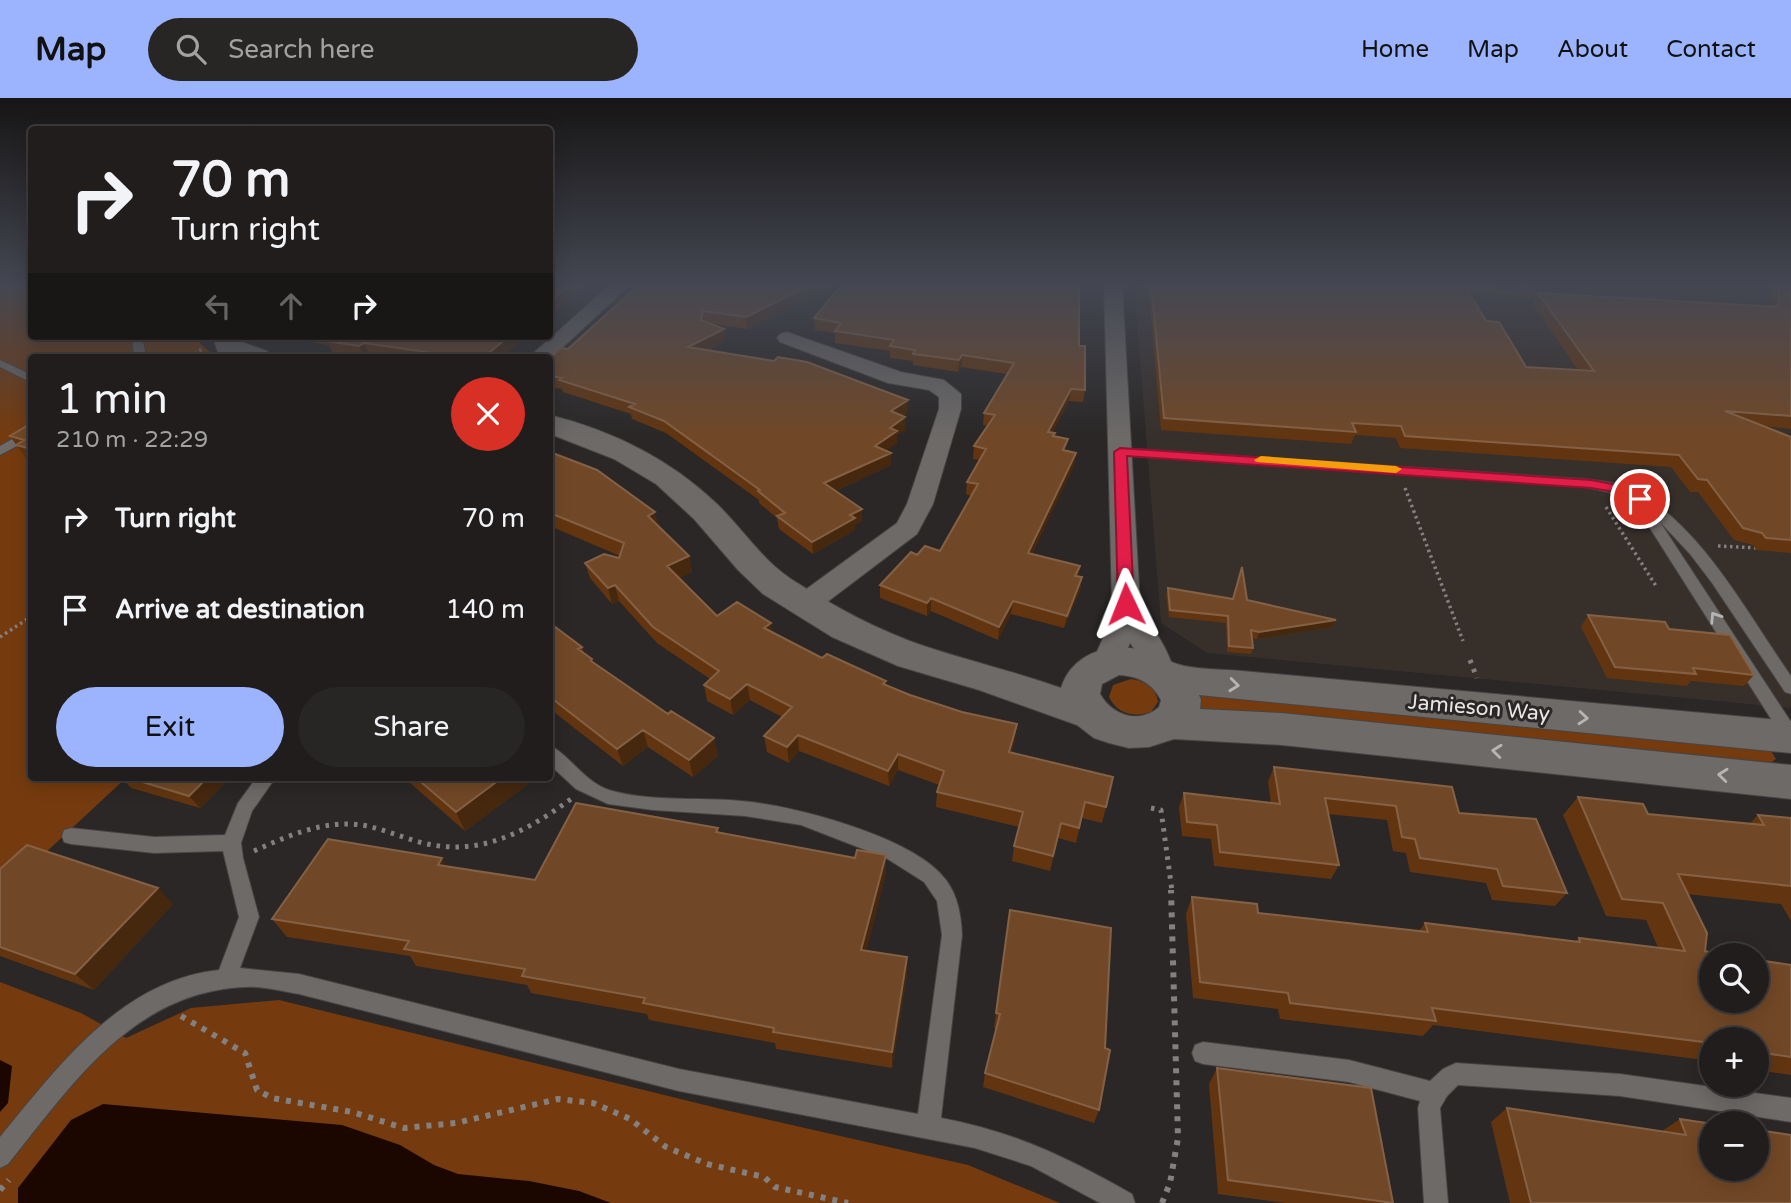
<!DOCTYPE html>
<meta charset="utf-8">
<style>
body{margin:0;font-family:"Varela Round",sans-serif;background:#282625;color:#f1f3f6;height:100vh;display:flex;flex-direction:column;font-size:26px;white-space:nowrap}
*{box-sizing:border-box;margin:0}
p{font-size:23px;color:#a2a2a3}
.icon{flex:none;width:38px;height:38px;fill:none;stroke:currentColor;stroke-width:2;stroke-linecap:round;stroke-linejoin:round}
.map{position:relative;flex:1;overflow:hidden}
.details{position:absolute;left:28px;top:256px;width:525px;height:427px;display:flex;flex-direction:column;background:#201d1c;border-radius:7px;box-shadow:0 4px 18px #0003,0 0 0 2px #3d3b3b}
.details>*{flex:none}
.banner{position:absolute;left:28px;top:28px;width:525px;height:214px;border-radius:7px;box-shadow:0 4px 18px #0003,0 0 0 2px #3d3b3b;background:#201d1c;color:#f1f3f6;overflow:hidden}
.tools{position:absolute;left:1699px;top:845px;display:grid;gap:14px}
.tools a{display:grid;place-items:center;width:70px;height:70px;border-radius:50%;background:#201d1c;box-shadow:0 4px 18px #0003,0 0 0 2px #3d3b3b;font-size:35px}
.pin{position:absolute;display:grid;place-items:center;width:60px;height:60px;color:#fff;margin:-30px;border:4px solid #fff;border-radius:50%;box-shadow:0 2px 7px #0007}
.me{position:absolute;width:77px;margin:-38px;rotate:358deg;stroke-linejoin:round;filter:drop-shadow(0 0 5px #0008)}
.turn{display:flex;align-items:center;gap:24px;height:147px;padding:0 28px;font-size:32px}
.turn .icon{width:91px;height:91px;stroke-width:2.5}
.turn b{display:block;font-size:49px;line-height:60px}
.lanes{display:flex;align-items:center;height:66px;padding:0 28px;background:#0003;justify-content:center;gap:35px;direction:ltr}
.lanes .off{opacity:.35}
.round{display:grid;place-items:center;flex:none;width:74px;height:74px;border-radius:37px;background:#282625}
.headline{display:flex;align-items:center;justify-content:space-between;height:119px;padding:0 28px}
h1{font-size:42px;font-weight:600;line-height:52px}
.cta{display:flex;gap:14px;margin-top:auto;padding:14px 28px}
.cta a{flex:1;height:80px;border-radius:42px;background:#9bb4fd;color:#111;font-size:28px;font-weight:600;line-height:80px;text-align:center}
.cta a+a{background:#282625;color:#f1f3f6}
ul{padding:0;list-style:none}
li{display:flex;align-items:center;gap:21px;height:91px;padding:0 28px}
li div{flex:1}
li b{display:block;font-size:26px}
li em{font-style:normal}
header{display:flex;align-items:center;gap:42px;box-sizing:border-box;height:98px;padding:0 35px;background:#9bb4fd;color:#111}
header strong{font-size:33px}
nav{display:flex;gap:38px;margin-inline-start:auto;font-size:24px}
.search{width:490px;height:63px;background:#282625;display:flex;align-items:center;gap:18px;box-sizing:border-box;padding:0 24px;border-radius:38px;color:#a2a2a3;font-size:26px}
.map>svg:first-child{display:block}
.built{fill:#372f2a}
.green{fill:#753b0e}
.water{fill:#1b0700}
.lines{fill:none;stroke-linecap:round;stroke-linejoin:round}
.lane-casing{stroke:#464443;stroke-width:2}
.street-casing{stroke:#464443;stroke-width:2}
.secondary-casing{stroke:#464443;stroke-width:2}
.path-far2{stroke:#83807f;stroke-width:3.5;stroke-dasharray:2.5 3.5;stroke-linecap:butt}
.path-far1{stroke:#83807f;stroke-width:5;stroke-dasharray:3.5 6;stroke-linecap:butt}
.path{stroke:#83807f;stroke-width:6;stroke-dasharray:5 7;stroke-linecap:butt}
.lane{fill:#6d6a68;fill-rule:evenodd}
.street{fill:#6d6a68;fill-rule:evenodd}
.secondary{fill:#6d6a68;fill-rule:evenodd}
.wall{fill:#623510}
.shaded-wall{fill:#46280f}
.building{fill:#714827;stroke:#846145;stroke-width:2}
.oneway{stroke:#b7b5b4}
.route{fill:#e11d48;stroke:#92132f;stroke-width:2}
.slow{fill:#f59e0b}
.labels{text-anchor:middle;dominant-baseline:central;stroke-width:6;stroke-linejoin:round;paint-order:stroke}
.street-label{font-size:21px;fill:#e9e7e6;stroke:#2a2726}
</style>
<header>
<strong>Map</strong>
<div class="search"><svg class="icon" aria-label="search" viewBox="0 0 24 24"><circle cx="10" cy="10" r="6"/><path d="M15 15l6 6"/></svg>Search here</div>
<nav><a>Home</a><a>Map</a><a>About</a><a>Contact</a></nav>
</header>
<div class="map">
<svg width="1791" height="1105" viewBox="0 0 1791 1105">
<rect width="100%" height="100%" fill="#2a2726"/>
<path class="built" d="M1134,185H1307L1468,194L1463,185H1791V610L1207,555L1161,525Z"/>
<path class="green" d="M0,185H31L32,238H193L215,259H32V679H127L0,797Z
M1463,185H1493L1497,192L1650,203L1647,199L1673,201L1677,206L1469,194Z
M1131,581C1145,583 1156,589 1158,604L1151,614C1134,620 1117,616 1109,599L1113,587Z
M1200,596L1769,650L1776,661L1766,668L1198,612Z
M0,884L81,915L126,940L191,910L279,902L721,1011L968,1067L1060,1105H0Z"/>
<path class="water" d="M0,962L12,968L8,1005L0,1014Z
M103,1006L342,1027L400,1047L434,1067L458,1076L529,1083L579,1093L611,1105H18V1090L71,1022Z"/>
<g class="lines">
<defs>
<path id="lane" d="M132,238H142L146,259H134Z
M0,262L32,277V285L0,269Z
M32,330V340L0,357V348Z
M1120,350L1584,381C1600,383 1617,384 1631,391C1700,424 1748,517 1791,578V596L1785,594L1712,485L1690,456L1660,424L1791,624V645L1785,643L1646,424L1640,408L1622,397L1584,389L1116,357V351Z
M550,648C567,654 584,684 609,692C648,704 701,699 741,703C792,707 915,739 946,782C958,798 961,817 962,837L941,1020C1015,1034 1067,1059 1132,1096L1135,1105H1100L1031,1068L975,1050L679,993L299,896C281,893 263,888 246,889C133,893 72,987 8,1066L0,1070V1039C57,970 121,882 219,872L239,819L223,753L154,755L71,746L64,744L62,738L64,732L71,730L154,739L225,737L238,705L257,679H276L252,713L241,745L243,760L259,819L240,870L299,876L679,971L918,1016L942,837L937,803L924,784L886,760L801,727L745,718L653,712L608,706L576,691L550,667Z
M1203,944L1349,962L1430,983L1443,971L1456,965L1620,976L1791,1000V1024L1620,998L1458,987L1447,998L1440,1010L1448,1105H1424L1418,1010L1420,1003L1349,984L1203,966L1195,963L1192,955L1195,947Z"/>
<path id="street" d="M612,185H632L550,261L529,259Z
M1104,185H1122L1140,506C1151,529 1168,549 1174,573L1170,581L1159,584L1148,581L1141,560L1130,545L1118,573L1107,576L1096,573L1092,565L1103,540L1112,506Z
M787,234L901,274L944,282L961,296V311L933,406L917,436L814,514L804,517L794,514L790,507L794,500L897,425L907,406L939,311V299L929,292L888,285L780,244L777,240L780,236Z"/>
<path id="secondary" d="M212,238H238L239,243L267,253L271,259H232L218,254Z
M550,317C613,333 670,361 717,406C742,430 762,462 791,481C833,508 877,532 924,548C969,563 1016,574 1061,590C1072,556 1108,544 1141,552C1154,555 1165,562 1177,566C1196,572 1221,571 1242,573L1791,623V655L1199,597L1201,602L1200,611L1282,615L1791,667V701L1282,647L1174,641L1149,649L1129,650L1109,645L1094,640L1077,627L979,592L898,568L832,539L763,496L738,472L694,421L656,386L614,361L550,336ZM1119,577C1138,578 1152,585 1161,602L1159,609C1139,627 1112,617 1100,596L1102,586Z"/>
</defs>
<use href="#lane" class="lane-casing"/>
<use href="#street" class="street-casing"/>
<use href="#secondary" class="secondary-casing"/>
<path class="path-far2" d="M189,259L204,250
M1405,390L1463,543
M1606,409L1656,488
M1718,448L1759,450
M0,539L32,518"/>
<path class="path-far1" d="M1470,562L1477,580
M1151,710L1161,712L1172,793
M254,753C285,739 317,725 351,726C376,727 399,739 423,745C480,759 526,734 571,701"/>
<path class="path" d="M181,918L245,955L257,992L272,1000L352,1014L404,1030L456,1025L558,1001L593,1005L630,1021L666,1049L707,1066L764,1079L775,1089L848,1105
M0,1092L9,1082
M1162,1105L1170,1085L1178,1040L1171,792"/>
<use href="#lane" class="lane"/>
<use href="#street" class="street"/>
<use href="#secondary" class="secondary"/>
</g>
<path class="wall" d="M641,185H838L747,231L709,225L724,231L725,242L707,252L907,315L902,318L905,332L897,337V345L886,352L891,355V367L836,393L862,423L855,427V432L813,456L779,431L777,420L759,405V402L666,335L632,321L631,316L563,294L562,291L550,289V260L568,251Z
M1148,185H1463L1486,223L1526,269L1578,272L1533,206L1538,195L1771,208L1773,185H1791V331L1765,328L1791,339V455L1756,452L1753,447L1734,442L1698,394H1690L1671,369L1400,350L1396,340L1355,337L1351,346L1161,332Z
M814,220L1079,248L1085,292L1083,304L1069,303L1053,334L1055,335L1054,338L1066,353L1076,355L1074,367L1032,456L1080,468L1078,478L1082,479L1080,492L1064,530L1011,516L998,542L931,513L927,518L880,500V487L917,457L940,453L971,398L966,396L967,384L979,362L973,361L974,348L988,328L983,327L984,315L1007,276L961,269L958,274L913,267V263L890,260V253L835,245V235L815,232Z
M296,238H526L502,259H385L369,256L365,259H360L332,254L329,247L309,244Z
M32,325V369L10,338Z
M550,354L658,427L689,458L692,474L679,480L717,518L772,535L822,560L886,583V587L1015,642L1011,654L1106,709L1102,725L1082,720L1076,745L1058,740L1050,773L1012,763L1014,748L1019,729L936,709L937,694L939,687L898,672L889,688L799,653L789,665L767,654L764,638L782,619L750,602L733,617L707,603L704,587L710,581L657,545L619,503L612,506L590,480L585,465L619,460L620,458L550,428Z
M1168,490L1233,501L1247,502L1336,522L1333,529L1257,541L1252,540L1253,550L1251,556L1227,554L1226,525L1169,519L1166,497Z
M1588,517L1669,531L1754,577L1744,588L1691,583L1687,588L1607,580L1581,529Z
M550,525L582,549L584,555L593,565L668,616L714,640L718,658L693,679L648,649L623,668L550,611Z
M1274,669L1459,715L1567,795L1555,808L1492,802L1486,785L1410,774L1406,755L1393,753L1387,722L1328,716L1339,767L1331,781L1214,768L1211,741L1182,738L1179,709L1184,695L1271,705L1268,684Z
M121,679H231L200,710L131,690Z
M406,679H535L536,680L465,733L408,683Z
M1578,699L1648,716L1749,726L1758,717L1791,720V823L1781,806L1687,796L1705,853L1717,857L1791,867V977L1757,972V942H1712V963L1433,927L1423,938L1280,921L1278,911L1193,900L1186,816L1192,799L1258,815L1419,833L1425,825L1576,843L1579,840L1658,849L1646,822L1606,818L1563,717Z
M718,730L719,735L855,760L886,757V775L866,853L907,876L892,970L776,951L775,945L649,922L647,916L531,895L527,887L416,868L410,858L287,839L272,821L446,768L535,782Z
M0,771L173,806L94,892L0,858Z
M1010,812L1105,950L1099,1012L1094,1025L983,989L985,975L997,930H994Z
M1217,970L1393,1105H1285L1218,1096L1209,986Z
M1507,1010L1662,1033L1680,1021L1791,1105H1510L1491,1024Z"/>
<path class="shaded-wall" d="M572,185H588L550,218V204Z
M815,185H838L747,231L746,219Z
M724,231L725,242L690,260L688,249Z
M509,238H526L502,259H484Z
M364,245L369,256L365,259H364L359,248Z
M962,257L961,269L958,274L959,262Z
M1071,291L1069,303L1047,346L1048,334Z
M908,302L907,315L891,326V313Z
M905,319V332L897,337V345L876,360L875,348L890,330Z
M891,355V367L825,398L824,385Z
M1076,355L1074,367L1027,468L1028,455Z
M862,411V423L855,427V432L813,456L812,444L850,417Z
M655,414L658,430L648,418Z
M689,458L692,474L670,484L667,468Z
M1082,479L1080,492L1064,530L1067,518Z
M615,487L619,503L612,506L608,490Z
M931,500V513L927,518V505Z
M550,502L556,519L550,524Z
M1013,503L1011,516L998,542L999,529Z
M1336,522L1333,529L1257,541L1259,534Z
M771,525L773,541L764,530Z
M747,586L750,602L733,617L730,601Z
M1017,626L1015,642L1007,670L1009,654Z
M643,632L648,649L623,668L617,651Z
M798,637L799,653L789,665L787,649Z
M714,640L718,658L693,679L689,662Z
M898,656V672L889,688L888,673Z
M208,679H231L200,710L189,698Z
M503,679L536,680L465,733L456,714Z
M886,757V775L862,870L861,852Z
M442,760L452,779L438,767Z
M158,790L173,806L94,892L75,876Z
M907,859V876L892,970V954Z"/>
<path class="building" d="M550,185H572L550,204Z
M641,185H815L746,219L703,213L701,222L724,231L688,249L774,263L778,259L807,264L908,302L891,313L905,319L890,330L897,333L875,348L891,355L824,385L862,411L850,417L855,420L812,444L777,418L785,415L758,393L760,392L664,323L629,309L635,306L559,282L562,280L550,278V260L561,250L568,251Z
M843,185H1079V248H1085V292L1071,291L1048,334L1055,335L1053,338L1068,341L1063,352L1076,355L1028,455L1080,468L1075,478L1082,479L1067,518L1013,503L999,529L931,500L927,505L880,487L911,454L917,457L925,448L940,453L978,386L967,384L986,351L974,348L995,317L984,315L1014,265L962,257L959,262L913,256L915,252L890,248L894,242L835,233L841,225L814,220Z
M1151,185H1463L1486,223L1499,224L1526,269L1594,273L1538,195L1778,209L1779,185H1791V318L1725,313L1791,339V442L1766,440L1762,435L1743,430L1707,382L1698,381L1679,357L1405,338L1401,328L1352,325L1356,334L1164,320Z
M333,238H509L484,259H437L440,256L364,245L359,248L327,243Z
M32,325V351L16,347L24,342L10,338Z
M550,354L597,372L655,414L648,418L689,458L667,468L717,518L737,504L771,525L764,530L822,560L827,556L886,583L883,586L910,597L962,614L1017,626L1009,654L1113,679L1106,709L1085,704L1079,730L1061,725L1053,758L1014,748L1023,714L937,694L944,673L898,656L888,673L798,637L787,649L764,638L792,609L747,586L730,601L704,587L719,573L653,529L615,487L608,490L585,465L604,456L619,460L624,445L550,415Z
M1242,469L1247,502L1336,522L1259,534L1251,532L1253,550L1229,548L1228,518L1170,512L1168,490L1233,501Z
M1588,517L1665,524L1669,531L1730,537L1754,577L1693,570L1696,576L1615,569Z
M550,525L582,549L578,551L592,561L591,563L668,616L671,613L714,640L689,662L643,632L617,651L550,599Z
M1274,669L1452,689L1459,715L1536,721L1567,795L1503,788L1497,771L1420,760L1415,741L1402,739L1396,708L1325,700L1339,767L1220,754L1217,727L1187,724L1184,695L1280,706Z
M126,679H208L189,698Z
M415,679H503L456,714Z
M1578,699L1643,706L1648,716L1764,727L1758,717L1791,720V788L1678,776L1707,835L1705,853L1723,858H1712V903H1757V862L1791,867V959L1764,955L1762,951H1757V942H1712V945L1432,910L1436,923L1290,905L1288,895L1200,884L1192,799L1257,806L1258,815L1428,834L1425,825L1580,844L1579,840L1685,853L1663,805L1622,801Z
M576,705L718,730L716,734L855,760L857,752L886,757L861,852L907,859L892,954L773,934L774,930L643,905L645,900L522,878L525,871L404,851L409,843L272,821L328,741L442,760L438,767L535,782Z
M27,747L158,790L75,876L0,849V771Z
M1010,812L1111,830L1105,950L1110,952L1099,1012L985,975L1000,916L996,915Z
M1217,970L1371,990L1393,1105L1228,1082Z
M1507,1010L1686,1037L1680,1021L1713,1026H1712V1071H1757V1032L1791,1037V1105H1531Z"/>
<defs><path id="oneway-chevron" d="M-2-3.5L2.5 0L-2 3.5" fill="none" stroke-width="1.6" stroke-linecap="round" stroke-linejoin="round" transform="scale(1.75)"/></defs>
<g class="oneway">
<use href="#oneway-chevron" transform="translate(1715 519) rotate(-123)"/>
<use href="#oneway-chevron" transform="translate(1234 587) rotate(6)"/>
<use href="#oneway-chevron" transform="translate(1583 620) rotate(5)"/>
<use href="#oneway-chevron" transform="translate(1497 653) rotate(-174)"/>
<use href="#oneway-chevron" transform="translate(1723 677) rotate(-174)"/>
</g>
<linearGradient id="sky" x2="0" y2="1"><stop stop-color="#171515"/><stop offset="0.55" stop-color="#444752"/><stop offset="1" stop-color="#444752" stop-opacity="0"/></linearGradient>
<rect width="1791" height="339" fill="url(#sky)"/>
<path class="route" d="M1120,350L1591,382L1623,388L1647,401L1640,405L1615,394L1591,390L1127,358L1134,506L1126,512L1118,506L1114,354Z"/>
<path class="slow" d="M1261,358L1396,368L1402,371L1396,375L1256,364L1254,362Z"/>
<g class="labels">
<g class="street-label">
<text transform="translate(1479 610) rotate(5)">Jamieson Way</text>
</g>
</g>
</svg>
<div class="tools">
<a><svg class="icon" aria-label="search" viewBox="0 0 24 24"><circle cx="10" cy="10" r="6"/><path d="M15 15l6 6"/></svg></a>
<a>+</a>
<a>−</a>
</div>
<div class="pin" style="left:1640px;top:401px;background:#d93025"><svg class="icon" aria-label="arrive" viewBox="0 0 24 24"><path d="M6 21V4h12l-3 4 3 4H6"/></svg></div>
<svg class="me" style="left:1126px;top:506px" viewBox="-20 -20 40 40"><path d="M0-17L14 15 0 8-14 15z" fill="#e11d48" stroke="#fff" stroke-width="4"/></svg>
<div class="banner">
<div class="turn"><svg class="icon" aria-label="right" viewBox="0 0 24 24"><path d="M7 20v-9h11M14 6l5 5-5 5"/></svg><div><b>70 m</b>Turn right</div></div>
<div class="lanes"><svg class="icon off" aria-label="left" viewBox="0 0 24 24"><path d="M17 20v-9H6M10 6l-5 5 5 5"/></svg><svg class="icon off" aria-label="ahead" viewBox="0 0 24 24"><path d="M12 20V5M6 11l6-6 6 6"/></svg><svg class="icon" aria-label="right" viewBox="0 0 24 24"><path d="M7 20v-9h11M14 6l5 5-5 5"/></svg></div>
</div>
<section class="details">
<div class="headline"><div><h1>1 min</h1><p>210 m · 22:29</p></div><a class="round" style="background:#d93025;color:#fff"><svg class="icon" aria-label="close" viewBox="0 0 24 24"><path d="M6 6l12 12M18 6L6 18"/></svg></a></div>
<ul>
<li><svg class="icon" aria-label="right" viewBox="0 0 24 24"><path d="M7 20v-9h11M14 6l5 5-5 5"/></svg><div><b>Turn right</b></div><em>70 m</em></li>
<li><svg class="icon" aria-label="arrive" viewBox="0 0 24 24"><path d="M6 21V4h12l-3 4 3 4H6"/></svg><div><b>Arrive at destination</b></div><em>140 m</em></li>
</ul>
<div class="cta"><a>Exit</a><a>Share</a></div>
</section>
</div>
